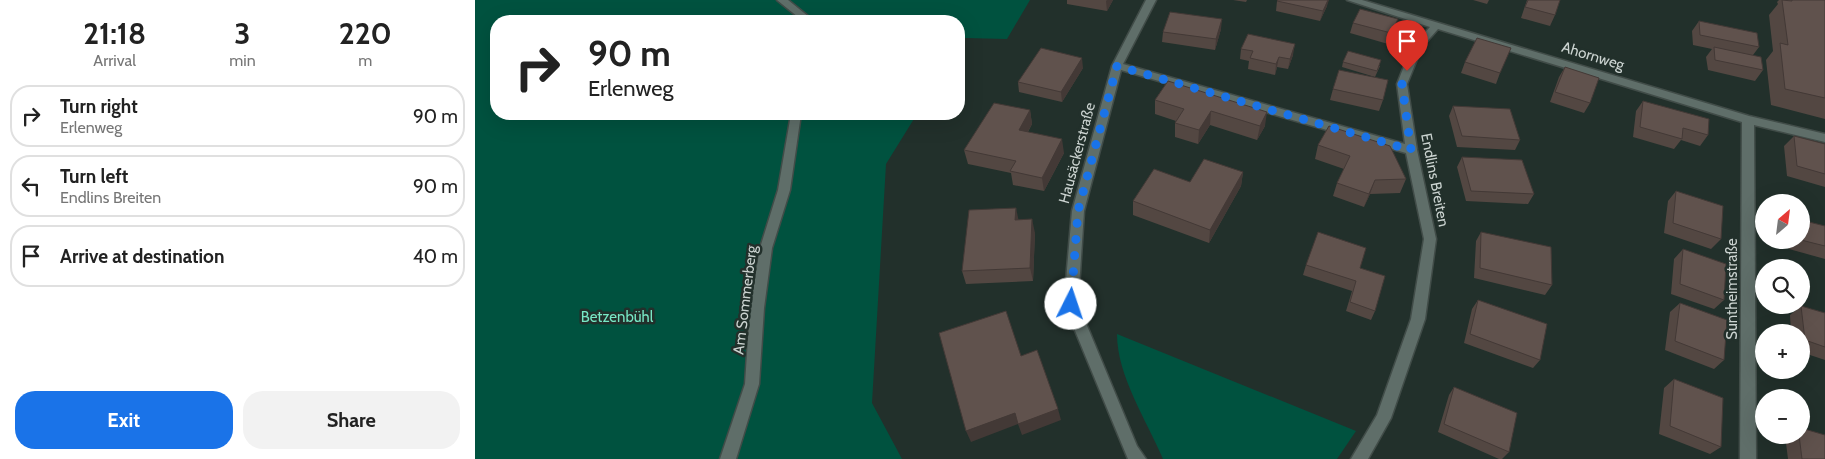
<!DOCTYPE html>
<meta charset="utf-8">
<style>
body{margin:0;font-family:Cabin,sans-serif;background:#f2f2f2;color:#222;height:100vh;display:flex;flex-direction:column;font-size:19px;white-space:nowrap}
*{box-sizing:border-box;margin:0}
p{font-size:16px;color:#767676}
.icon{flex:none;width:28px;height:28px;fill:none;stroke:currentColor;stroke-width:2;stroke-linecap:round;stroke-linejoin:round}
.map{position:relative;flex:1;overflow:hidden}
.details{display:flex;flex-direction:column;background:#fff;width:475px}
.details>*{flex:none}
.top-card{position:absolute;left:15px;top:15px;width:475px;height:105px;border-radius:20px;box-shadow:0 5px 20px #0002;background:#fff;color:#222;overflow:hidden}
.needle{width:32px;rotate:28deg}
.tools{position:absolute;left:1280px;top:194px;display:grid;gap:10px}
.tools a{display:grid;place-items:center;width:55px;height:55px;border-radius:50%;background:#fff;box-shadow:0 5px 20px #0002;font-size:25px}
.pin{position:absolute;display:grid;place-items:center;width:42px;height:42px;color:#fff;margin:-51px -21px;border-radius:50% 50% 50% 0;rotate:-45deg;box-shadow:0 0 5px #0007}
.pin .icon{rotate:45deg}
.me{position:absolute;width:55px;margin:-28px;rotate:4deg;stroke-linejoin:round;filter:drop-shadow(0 0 4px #0008)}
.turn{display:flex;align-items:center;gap:18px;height:105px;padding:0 15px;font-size:22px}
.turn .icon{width:65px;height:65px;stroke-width:2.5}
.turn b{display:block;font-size:35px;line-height:42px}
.eta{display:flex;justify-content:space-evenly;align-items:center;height:85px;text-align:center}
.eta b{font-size:30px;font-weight:700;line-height:35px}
.action{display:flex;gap:10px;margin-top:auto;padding:10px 15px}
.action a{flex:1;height:58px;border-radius:20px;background:#1a73e8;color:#fff;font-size:20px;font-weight:700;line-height:58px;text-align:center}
.action a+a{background:#f2f2f2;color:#222}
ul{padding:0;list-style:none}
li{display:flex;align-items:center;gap:15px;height:62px;margin:0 10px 8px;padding:0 5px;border:2px solid #e0e0e0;border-radius:20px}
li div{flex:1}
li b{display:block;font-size:19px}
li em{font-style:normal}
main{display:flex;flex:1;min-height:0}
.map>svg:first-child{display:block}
.green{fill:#00523f}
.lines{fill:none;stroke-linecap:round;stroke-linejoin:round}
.minor-casing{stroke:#414c48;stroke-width:3}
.minor{fill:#5f6e69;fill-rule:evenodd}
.wall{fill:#534742}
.shaded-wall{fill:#433936}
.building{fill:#60524d;stroke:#433936}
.route{stroke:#1a73e8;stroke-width:9;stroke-dasharray:0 16.2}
.labels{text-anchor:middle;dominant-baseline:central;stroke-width:5;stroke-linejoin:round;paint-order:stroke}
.street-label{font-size:15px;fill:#cbd3d0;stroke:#22302b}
.park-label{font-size:15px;fill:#77e8c5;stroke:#22302b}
</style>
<main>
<section class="details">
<div class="eta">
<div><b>21:18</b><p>Arrival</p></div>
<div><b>3</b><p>min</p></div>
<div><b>220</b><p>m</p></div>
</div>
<ul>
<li><svg class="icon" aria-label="right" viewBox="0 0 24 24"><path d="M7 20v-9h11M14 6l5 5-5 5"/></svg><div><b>Turn right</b><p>Erlenweg</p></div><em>90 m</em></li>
<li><svg class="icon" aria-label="left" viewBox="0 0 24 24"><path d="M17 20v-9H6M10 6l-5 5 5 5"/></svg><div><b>Turn left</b><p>Endlins Breiten</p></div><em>90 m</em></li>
<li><svg class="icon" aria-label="arrive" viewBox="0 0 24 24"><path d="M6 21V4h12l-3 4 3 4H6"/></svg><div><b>Arrive at destination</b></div><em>40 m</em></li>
</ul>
<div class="action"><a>Exit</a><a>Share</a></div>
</section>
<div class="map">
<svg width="1350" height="459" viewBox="0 0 1350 459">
<rect width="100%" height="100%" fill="#22302b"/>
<path class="green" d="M0,0H555L532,39L490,38L484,47V21H21V114H442L411,164L397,403L427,459H0Z
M642,334L881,431L862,459H688C672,421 642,376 642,334Z"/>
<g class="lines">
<defs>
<path id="minor" d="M302,0H313L339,21H328Z
M671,0H681L648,64L930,144L922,84L937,46L955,27L872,0H887L1274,116L1350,134V142L1279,125L1281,459H1265L1267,122L963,29L947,47L932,84L942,150L961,239L950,319L916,418L893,459H876L902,415L936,319L949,239L931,153L646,70L609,211L603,304L662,446L671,459H653L589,304L597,211L637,66Z
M316,114H326L315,190L297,248L289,308L284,384L261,459H245L270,384L275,308L285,248L303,190Z"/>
</defs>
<use href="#minor" class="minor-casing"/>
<use href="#minor" class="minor"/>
</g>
<path class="wall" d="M592,0H638L632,11L592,4Z
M758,0H772L771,2Z
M998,0H1014L1012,4Z
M1052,0H1085L1080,15L1075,26L1046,18Z
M1304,0H1350V119L1296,105L1291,60L1298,51L1294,15L1303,4L1302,2Z
M802,1L852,6L845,21L801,11Z
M1224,21L1284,47L1278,55L1288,70L1280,81L1233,70L1231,57L1237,49L1218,45L1217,31Z
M878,23L920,29L913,44L875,33Z
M746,29L740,50L687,42L688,32Z
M766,49L818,55L813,69L802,67L800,75L773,69L774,61L765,59Z
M868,62L905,66L900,77L867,67Z
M990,62L1025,73L1021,84L986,73Z
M1090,67L1115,103L1109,113L1075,102L1084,77Z
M608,68L587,102L544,92L543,82Z
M693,81L790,126L782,140L735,125L723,144L700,137V123L701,121L680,114V100Z
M858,89L908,100L904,111L855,100Z
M1168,101L1233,135L1225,146L1206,140L1199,149L1158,137L1161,111Z
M978,106L1045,140L1040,150L982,147L974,116Z
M555,110L557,124L553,132L589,153L569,191L538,185L536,173L493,164L489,150Z
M854,126L931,179L925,193L895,194L889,207L858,196L862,183L869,169L840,159L843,145Z
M1319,136L1350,144V187L1312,176L1309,146Z
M987,157L1059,194L1053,204L991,201L982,167Z
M768,172L766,186L734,243L658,215V201Z
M1201,191L1246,239L1236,249L1189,233L1193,201Z
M543,220L560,233L558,281L491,284L487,271Z
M1326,220L1350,226V259L1314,249L1313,240H1326Z
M1006,232L1077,285L1070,295L999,278L1001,241Z
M1208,249L1249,300L1239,309L1196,294L1199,259Z
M831,265L885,268L900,311L896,320L871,311L877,291L828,275Z
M1003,300L1065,360L1058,368L989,343L997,309Z
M1205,303L1249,360L1239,369L1190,350L1195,312Z
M1326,306L1350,313V360L1326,352V332H1316L1315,315Z
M1199,379L1246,447L1235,454L1184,434L1189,388Z
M979,387L1034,452L1027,459H1024L963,432L974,395Z
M1310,435H1326L1350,459H1313Z"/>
<path class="shaded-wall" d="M632,0H638L632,11L631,1Z
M853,0H854L852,6L845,21L848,11Z
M747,19L746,29L740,50L741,39Z
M923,19L920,29L913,44L916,33Z
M820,44L818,55L813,69L815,59Z
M804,57L802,67L800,75L801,64Z
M607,58L608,68L587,102L586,92Z
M555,110L557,124L546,144L544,130Z
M736,111L735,125L723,144L724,130Z
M792,112L790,126L782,140L785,126Z
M587,139L589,153L569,191L567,178Z
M768,172L766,186L734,243L735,230Z
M900,180L895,194L889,207L894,194Z
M541,208L544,222L540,220Z
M557,219L560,233L558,281L555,268Z
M583,409L586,420L547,435L543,424L496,442L491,431L540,413Z"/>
<path class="building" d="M803,0H853L848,11L802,1Z
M1053,0H1085L1080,15L1050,7Z
M1307,0L1317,1V0H1350V98L1310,89L1305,43L1313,45Z
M885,9L923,19L916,33L878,23Z
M695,12L747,19L741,39L688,32Z
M1224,21L1282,33L1284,47L1225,35Z
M773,34L820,44L815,59L804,57L801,64L775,58L778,51L766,49Z
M1002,38L1036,48L1025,73L990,62Z
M1239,47L1286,57L1288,70L1240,60Z
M566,48L607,58L586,92L543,82Z
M873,51L906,60L902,71L868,62Z
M1090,67L1124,78L1115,103L1080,92Z
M864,70L913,80L908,100L858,89Z
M693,81L792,112L785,126L736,111L724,130L700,123L709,109L680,100Z
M1168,101L1234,119L1233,135L1208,128L1207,139L1165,127Z
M519,103L555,110L544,130L587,139L567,178L535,171L541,161L489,150Z
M978,106L1035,109L1045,140L987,136Z
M854,126L915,146L931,179L900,180L894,194L862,183L875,156L843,145Z
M1319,136L1350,144V174L1322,166Z
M987,157L1047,160L1059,194L996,191Z
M729,159L768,172L735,230L658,201L679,169L715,182Z
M1201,191L1248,206L1246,239L1198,223Z
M541,208L540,220L557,219L555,268L487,271L494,210Z
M1326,220L1350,226V246L1326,240Z
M843,232L891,248L885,268L910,276L900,311L875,302L881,281L831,265Z
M1006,232L1076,247L1077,285L1005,268Z
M1208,249L1251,264L1249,300L1205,284Z
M1003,300L1072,324L1065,360L995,334Z
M1205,303L1252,320L1249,360L1200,341Z
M1326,306L1350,313V347L1330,340Z
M531,311L546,356L562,350L583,409L543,424L540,413L491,431L464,333Z
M1199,379L1248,398L1246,447L1195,426Z
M979,387L1042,413L1034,452L969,424Z
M1326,428L1350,435V459H1327L1324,435H1326Z"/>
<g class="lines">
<path class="route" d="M596,304L603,211L642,66L936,150L927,84L932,71"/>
</g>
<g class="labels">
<g class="street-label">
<text transform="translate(1118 56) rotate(17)">Ahornweg</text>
<text transform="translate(602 153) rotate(-75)">Hausäckerstraße</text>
<text transform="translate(960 180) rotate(79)">Endlins Breiten</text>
<text transform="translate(1257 289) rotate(-90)">Suntheimstraße</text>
<text transform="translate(270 300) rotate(-83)">Am Sommerberg</text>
</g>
<g class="park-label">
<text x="142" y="317">Betzenbühl</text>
</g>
</g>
</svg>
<div class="tools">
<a><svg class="needle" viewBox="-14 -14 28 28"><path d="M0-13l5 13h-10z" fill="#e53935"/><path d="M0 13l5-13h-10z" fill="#767676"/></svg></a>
<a><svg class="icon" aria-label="search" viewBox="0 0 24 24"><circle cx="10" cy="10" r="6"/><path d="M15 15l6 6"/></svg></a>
<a>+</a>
<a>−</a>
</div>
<div class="pin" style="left:932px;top:71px;background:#d93025"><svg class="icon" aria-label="arrive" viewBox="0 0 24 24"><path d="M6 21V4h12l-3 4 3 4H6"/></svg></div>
<svg class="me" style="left:596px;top:304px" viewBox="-20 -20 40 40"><circle r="19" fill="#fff"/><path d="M0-13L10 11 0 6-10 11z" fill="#1a73e8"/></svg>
<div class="top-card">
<div class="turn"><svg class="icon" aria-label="right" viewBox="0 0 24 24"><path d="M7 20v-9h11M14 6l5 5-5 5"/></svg><div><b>90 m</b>Erlenweg</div></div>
</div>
</div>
</main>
